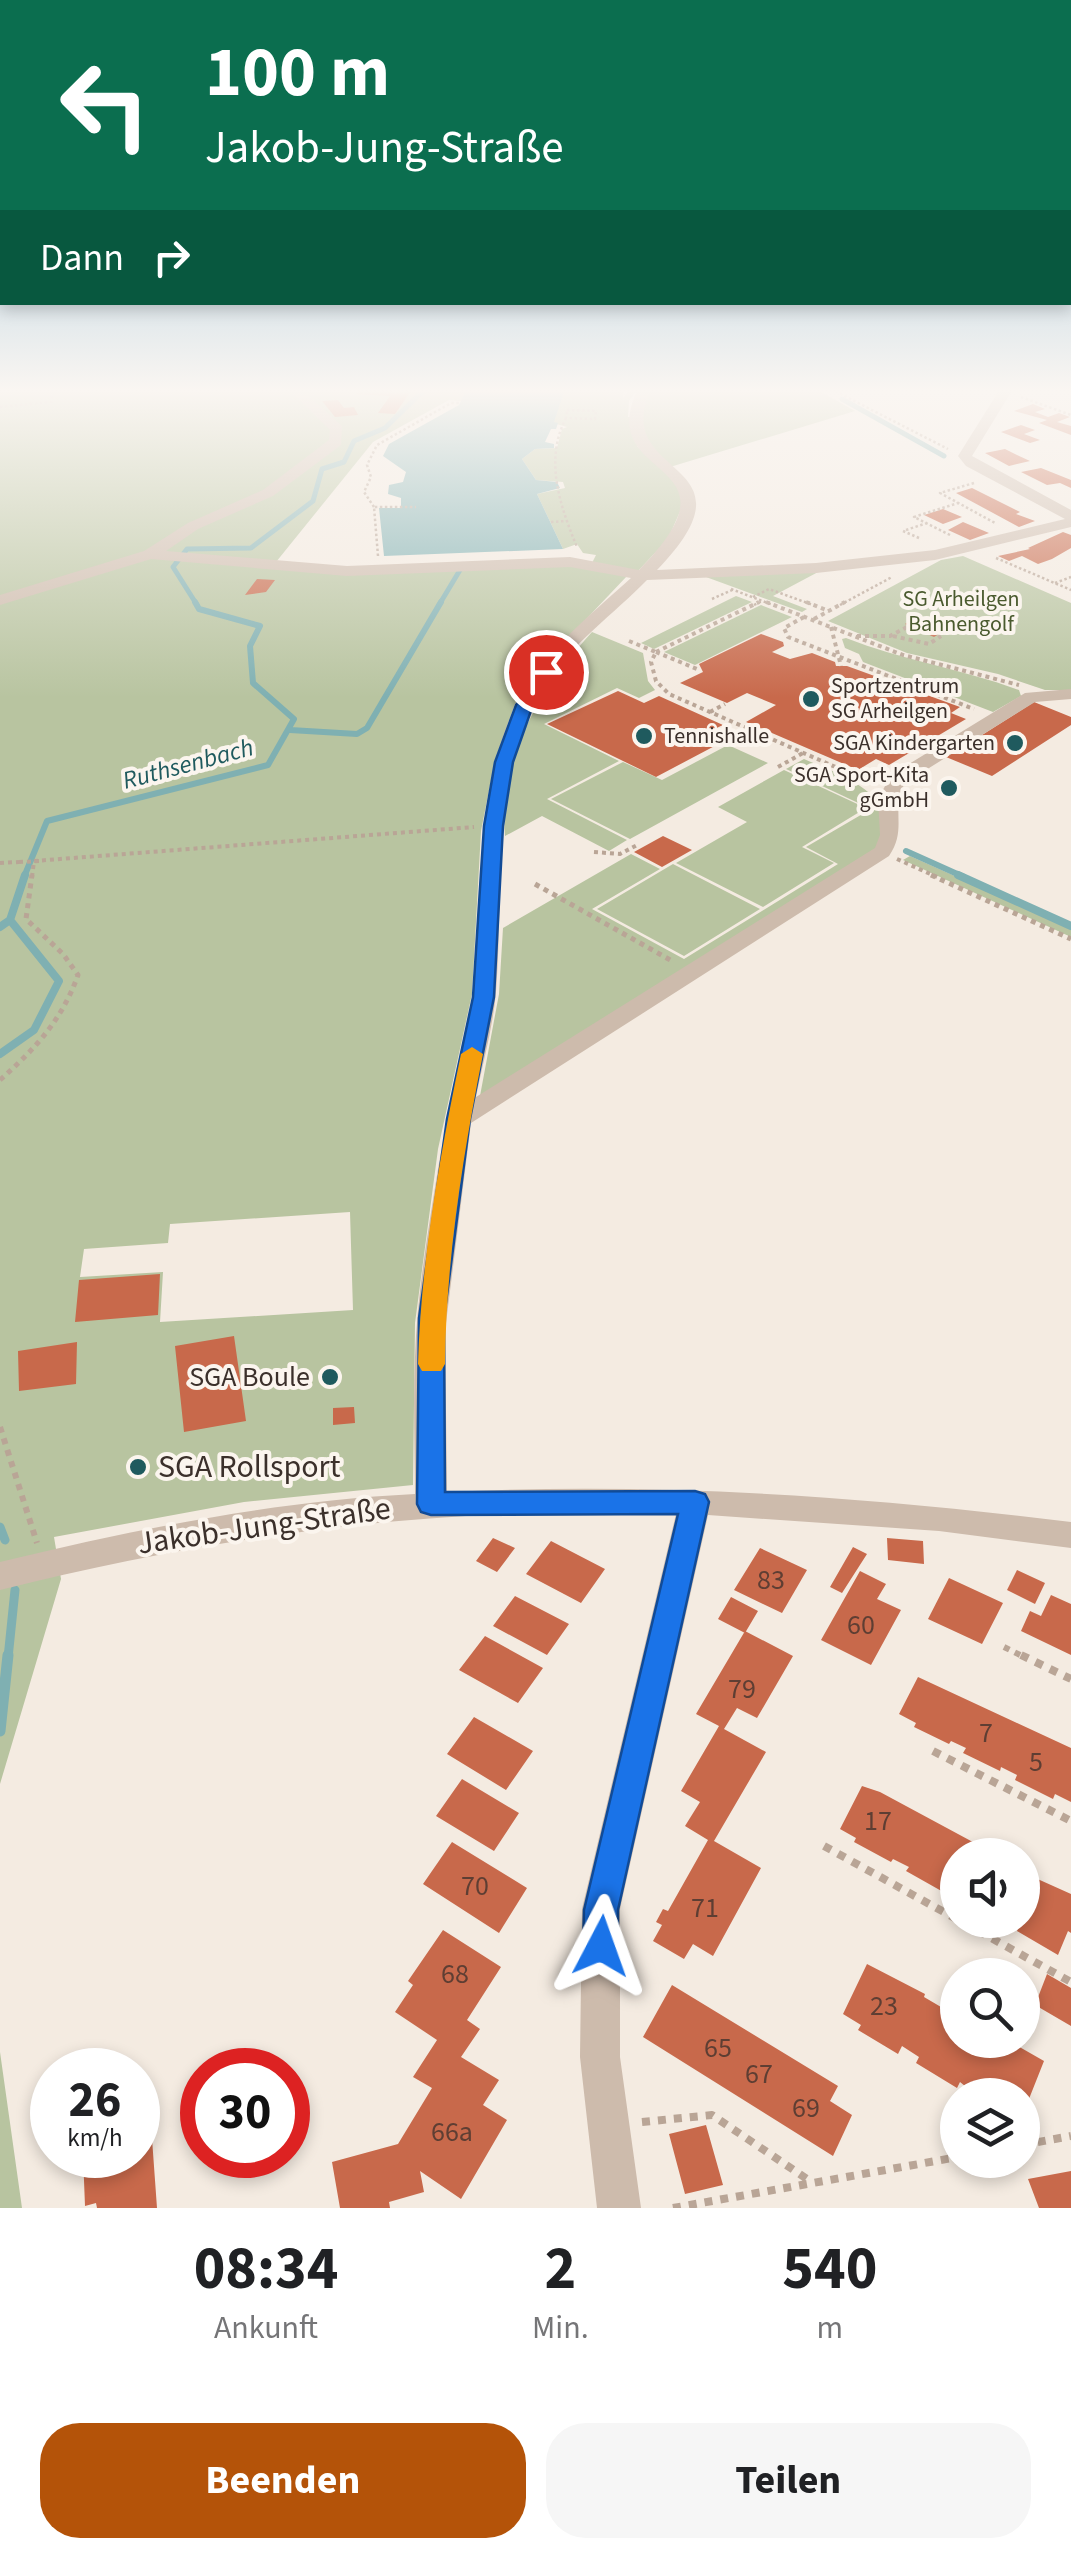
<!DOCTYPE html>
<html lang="de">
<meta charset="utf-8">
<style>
body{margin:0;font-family:"Source Sans 3",sans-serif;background:#f6f6f6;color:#202124;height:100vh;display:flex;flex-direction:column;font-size:38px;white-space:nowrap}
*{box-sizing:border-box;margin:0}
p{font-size:32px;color:#757577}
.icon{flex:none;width:55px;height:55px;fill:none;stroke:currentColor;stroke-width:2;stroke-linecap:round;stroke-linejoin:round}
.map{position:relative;height:2208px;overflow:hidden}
.sheet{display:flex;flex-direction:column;background:#fff;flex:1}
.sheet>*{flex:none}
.top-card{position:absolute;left:0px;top:0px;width:1072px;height:305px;box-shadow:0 5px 15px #0003;background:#0b6e4f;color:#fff;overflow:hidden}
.tools{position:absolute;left:940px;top:1838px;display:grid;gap:20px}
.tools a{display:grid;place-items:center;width:100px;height:100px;border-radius:50%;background:#fff;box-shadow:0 5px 15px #0003;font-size:50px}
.speed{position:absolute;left:30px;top:2048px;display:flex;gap:20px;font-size:50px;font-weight:700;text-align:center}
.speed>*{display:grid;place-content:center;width:130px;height:130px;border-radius:50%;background:#fff;box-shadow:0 5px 15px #0003;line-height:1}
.speed small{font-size:25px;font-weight:400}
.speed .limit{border:15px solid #d22;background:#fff;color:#111}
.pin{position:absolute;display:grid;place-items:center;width:85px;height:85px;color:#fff;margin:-42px;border:5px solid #fff;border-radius:50%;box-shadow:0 2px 10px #0007}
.me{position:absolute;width:110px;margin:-55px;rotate:4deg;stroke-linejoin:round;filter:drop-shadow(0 0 8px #0008)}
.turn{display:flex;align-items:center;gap:35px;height:210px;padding:0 40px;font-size:45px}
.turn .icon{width:130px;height:130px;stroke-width:2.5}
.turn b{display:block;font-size:70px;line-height:85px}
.then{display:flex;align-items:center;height:95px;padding:0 40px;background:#0003;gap:20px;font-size:38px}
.eta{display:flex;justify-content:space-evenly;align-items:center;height:170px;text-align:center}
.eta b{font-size:60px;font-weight:700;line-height:70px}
.cta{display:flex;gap:20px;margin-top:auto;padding:20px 40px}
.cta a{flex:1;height:115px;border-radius:40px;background:#b45309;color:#fff;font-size:40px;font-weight:700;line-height:115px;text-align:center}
.cta a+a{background:#f6f6f6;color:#202124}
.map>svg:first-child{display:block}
.green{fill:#b8c4a0;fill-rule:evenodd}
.water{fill:#7fb0b2}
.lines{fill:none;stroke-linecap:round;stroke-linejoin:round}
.stream-far4{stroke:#7fb0b2;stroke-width:5}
.stream-far3{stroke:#7fb0b2;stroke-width:6}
.stream-far2{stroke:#7fb0b2;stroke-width:8}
.stream-far1{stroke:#7fb0b2;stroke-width:9}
.stream{stroke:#7fb0b2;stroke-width:11}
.building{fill:#c8694b}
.path-far4{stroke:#b9a596;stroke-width:2.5;stroke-dasharray:2.5 2.5;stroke-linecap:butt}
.path-far3{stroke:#b9a596;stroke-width:4;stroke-dasharray:4 4;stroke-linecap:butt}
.path-far2{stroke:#b9a596;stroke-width:5;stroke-dasharray:5 5;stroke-linecap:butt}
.path-far1{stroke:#b9a596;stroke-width:6;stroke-dasharray:6 6;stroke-linecap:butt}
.path{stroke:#b9a596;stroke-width:8;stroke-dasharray:8 8;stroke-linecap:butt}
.minor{fill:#cdbbac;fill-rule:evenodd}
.path-bridge{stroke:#b9a596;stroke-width:4;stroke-dasharray:4 4;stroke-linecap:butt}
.route{fill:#1a73e8;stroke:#114b97;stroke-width:2.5}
.slow{fill:#f59e0b}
.poi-dot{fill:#1f5a5e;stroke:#fbf5ee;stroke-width:4}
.labels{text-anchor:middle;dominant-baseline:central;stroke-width:8;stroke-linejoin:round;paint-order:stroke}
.far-park-label{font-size:22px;fill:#4a5a2e;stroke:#fbf5ee}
.far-poi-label{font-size:22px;fill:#3b302b;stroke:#fbf5ee;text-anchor:start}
.far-water-label{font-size:25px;font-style:italic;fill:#1f5a5e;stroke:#fbf5ee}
.poi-label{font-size:28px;fill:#3b302b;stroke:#fbf5ee;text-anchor:end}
.near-number-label{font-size:28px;fill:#5e3e33}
.near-poi-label{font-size:32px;fill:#3b302b;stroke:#fbf5ee;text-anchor:start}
.near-street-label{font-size:32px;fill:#3b302b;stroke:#fbf5ee}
</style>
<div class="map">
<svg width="1071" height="2208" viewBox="0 0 1071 2208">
<rect width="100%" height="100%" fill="#f4ebe1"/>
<path class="green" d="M0,389H467L462,401L449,400L373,442L272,567L563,564L627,576L538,670L515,704L495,760L481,831L472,994L438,1149L415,1323L413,1485L244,1502L54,1537L61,1579L0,1784ZM350,1212L353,1310L160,1322L163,1272L80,1277L84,1249L168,1243L170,1224Z
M565,389H624L623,398L630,389H637L629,401L628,417H640L643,402L651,389H816L855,411L670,467L647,445L637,446L672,479L685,500L668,539L638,571L592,563L596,555L583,553L577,544L563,549L537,494L565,488L563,482L536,480L522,459L535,449L557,448L562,429L567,427L553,423Z
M963,556L1071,603V690H1045L998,674L907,653L828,621L941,560Z
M820,571L773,596L807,609L802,612L706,577Z
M736,596L752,602L654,649L641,643Z
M761,605L792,617L695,665L664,652Z
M592,632L643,653L648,681L655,690L639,698L617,688L544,724L619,761L547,799L627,840L609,851L542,816L505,836C498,756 541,689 592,632Z
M846,638C902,660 962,669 1019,690L1021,696L993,712L863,662L859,654L845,648L842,639Z
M728,745L768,763L630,839L551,799L623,762L662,780Z
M804,759C840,775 905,794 878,847L480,1096L499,994L503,928L631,854L660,869L592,909L684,959L838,864L806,847L871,809L786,769Z
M784,770L866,808L802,847L834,863L763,907L676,863L747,822L718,807Z
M910,856L1071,928V937L903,860Z
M673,864L760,909L684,956L597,909Z
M0,2052L22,2208H0Z"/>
<path class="water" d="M467,389H565L554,422L558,423L556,429H551L545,442L554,444V448L535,449L522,459L536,480L557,482L560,488L537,494L563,549L384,556L379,508H401V498L388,494L389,485L403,482L406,472L383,456L389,444L459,405Z"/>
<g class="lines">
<path class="stream-far4" d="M842,399L944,456
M197,605L173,567L187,549L251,548L313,501L322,469L344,462L354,441L385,428L425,389
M439,605L460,570"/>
<path class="stream-far3" d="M290,730L357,734L367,728L441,602
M906,851L964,877
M24,877L47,821L268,765L294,719L253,683L250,646L260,626L199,609L195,602"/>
<path class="stream-far2" d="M958,875L1071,926
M0,927L10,920L25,875
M0,1054L34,1030L59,981L10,920"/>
<path class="stream-far1" d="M0,1527L5,1540
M8,1658L15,1590"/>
<path class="stream" d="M0,1731L8,1655"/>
</g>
<path class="building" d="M360,389H373L411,391L395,414L378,413L390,396L356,394Z
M338,400L344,408L354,407L358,415L335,417L322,401Z
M1033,404L1045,409L1035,412L1048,417L1059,413L1070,417L1057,422L1071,426V435L1039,423L1047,420L1014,411Z
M1021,425L1035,430L1024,434L1040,440L1030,443L1001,432Z
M1005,449L1017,455L1030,461L1009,466L985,453Z
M1041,468L1071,480V488L1060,483L1047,485L1021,472Z
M972,488L1020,512L1016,514L1035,521L1019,527L956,493Z
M943,509L962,517L943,524L924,515Z
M963,522L989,533L970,540L948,530Z
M1063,532L1071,535V548L1052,559L1038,564L1022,556L1009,561L998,556L1030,549L1028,548Z
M257,579L275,580L266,592L245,595Z
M915,617L935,624L931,627L944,631L934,637L905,624Z
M761,634L783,642L784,646L772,652L790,659L812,653L835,662L836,666H847L960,707L951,713L966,719L889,765L876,759L858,770L746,722L776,705L747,693L727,703L680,683L703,672L699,664Z
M618,691L644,703L659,696L723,725L708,732L726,740L656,777L547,724Z
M1034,702L1071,717V725L992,776L946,757L964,746L975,750L992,739L982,735Z
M663,836L692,850L662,867L634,852Z
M160,1274L158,1315L75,1322L79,1280Z
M234,1336L246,1421L184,1432L175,1346Z
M77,1342L76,1384L19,1391L18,1351Z
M354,1407L355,1423L333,1425V1408Z
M493,1538L515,1548L497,1572L476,1561Z
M887,1538L923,1541L924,1564L888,1560Z
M551,1541L605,1569L581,1603L526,1574Z
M853,1547L867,1554L842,1593L830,1587Z
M760,1548L807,1570L782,1613L734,1590Z
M1017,1570L1045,1583L1035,1604L1007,1590Z
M860,1571L886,1584L877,1599L901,1610L871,1665L821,1640Z
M949,1578L1003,1603L982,1644L928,1619Z
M1051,1595L1071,1604V1655L1021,1631L1030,1611L1041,1616Z
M515,1596L569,1624L547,1655L493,1626Z
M731,1597L758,1611L745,1633L718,1619Z
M745,1631L793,1656L757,1718L737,1708L724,1729L766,1752L714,1841L761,1868L713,1956L693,1944L684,1959L653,1941L662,1925L656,1922L663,1909L668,1911L708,1840L685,1826L700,1802L681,1791L719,1726L696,1714Z
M485,1636L543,1668L518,1703L459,1670Z
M918,1677L1071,1748V1802L1055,1794L1053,1799L1015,1780L1017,1775L1001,1767L1000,1771L963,1753L966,1748L951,1741L949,1744L914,1727L916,1723L899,1714Z
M474,1717L533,1751L506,1790L447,1754Z
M462,1779L519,1813L494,1851L436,1816Z
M862,1786L880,1792L997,1855H958V1893L948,1888L945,1893L906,1871L909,1867L893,1859L891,1862L854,1842L856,1838L840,1829Z
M452,1842L527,1888L499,1933L423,1884Z
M1022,1872L1071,1894V1933L1068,1931L1058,1955L1017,1931L1019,1926L1008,1920H1022Z
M443,1930L501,1967L467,2020L480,2029L461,2057L499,2080L483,2105L507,2120L461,2199L420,2171L424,2192L389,2202L390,2208H340L332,2162L398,2144L432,2088L413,2077L437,2040L395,2012L413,1985L408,1981Z
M867,1964L925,1994L924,1997L941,2007L942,2003L958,2012V2040H1007L1044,2061L1023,2114L1022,2095H976L960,2082L957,2088L916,2063L919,2057L902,2046L898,2054L858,2030L861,2025L843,2014Z
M1047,1974L1071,1988V2026L1035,2005Z
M672,1985L838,2086L830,2101L852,2115L833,2156L643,2037Z
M148,2083L157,2208H97L96,2203L85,2206L83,2155H138V2086Z
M706,2125L723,2185L685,2194L669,2134Z
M1071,2171V2208H1039L1028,2179Z"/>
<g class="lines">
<path class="path-far4" d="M831,389L948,449
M1063,389L1071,391
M0,390L14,389
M1021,397L1071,415
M0,407L51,402L53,389
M567,410L596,411L595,419L566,418Z
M566,418C544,460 560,506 577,547
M974,483L940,493L995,523
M374,507L364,492L371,477L367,465L377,445L451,403H461
M551,522L566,521
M906,530L927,523
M903,531L919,538
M950,535L914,517L958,503
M378,556L374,507H416
M996,558L1071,590
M1055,583L1071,577
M731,589L773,605
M753,597L769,589L813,605
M712,599L732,590
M754,605L762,601
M840,605L892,577"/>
<path class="path-far3" d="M766,602L903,655L1019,685
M806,602L829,611
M804,617L784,628L788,637L974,709
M814,619L845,602
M831,627L841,666
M857,636H890L907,627
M893,636L929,644L941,636
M629,641L656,652L651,662L656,681L669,694L872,783
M656,652L759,602
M656,652L697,669
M710,712L725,704
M778,767L803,753
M594,852L620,854L639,844
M897,859L937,877
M34,861L474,827
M0,863L19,862
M32,877L34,861"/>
<path class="path-far2" d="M931,875L1071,939
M535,884L672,961
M0,1080C35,1049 62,1020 78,975L63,954L26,919L32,875"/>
<path class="path-far1" d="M0,1427L37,1543
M1004,1647L1026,1658"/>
<path class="path" d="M1021,1655L1071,1679
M933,1751L1071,1821
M824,1846L1071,1982
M642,2122L712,2115L810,2181
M1022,2145L1071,2136
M673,2208L958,2157"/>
<path class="minor" d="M288,389H301L342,426L341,445L273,496L198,529L166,551L347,566L570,557L639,570C753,454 591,485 638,389H651C608,481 766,457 657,570L816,563L935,550L1065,519L966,466L958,456L1000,389H1013L972,456L1071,510V527L935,560L816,573L647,580C614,614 572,643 546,684C490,772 504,893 496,992C493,1027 483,1062 476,1097L875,848L880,835L878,799L891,775L1025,693L1071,689V699L1035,702L905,783C890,809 908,829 889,856L471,1123L445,1331L447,1492C656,1482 863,1496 1071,1522V1548L939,1531L708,1515L620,1909V2057L641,2208H597L580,2057L582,1909L676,1514C448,1504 221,1535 0,1590V1562C137,1529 274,1501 415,1494C415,1448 413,1403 415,1357C417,1295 428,1231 438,1169C447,1112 465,1056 472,998C484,903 472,796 515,707C541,654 588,617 631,578L570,567L347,576L151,559L0,605V595L144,551L188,523L263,490L329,440L330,430Z"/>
<path class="path-bridge" d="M19,862L41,861"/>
</g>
<linearGradient id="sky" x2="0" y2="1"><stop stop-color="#7eb2d2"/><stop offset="0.56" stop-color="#faf6f2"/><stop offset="1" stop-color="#faf6f2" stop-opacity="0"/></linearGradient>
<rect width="1071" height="698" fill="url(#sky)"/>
<path class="route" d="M540,669L554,672L533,705L513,762L503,826L494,997L470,1119L444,1318L445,1492L695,1491L705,1494L709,1502L618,1910V1946L613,1959L601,1964L588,1959L583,1946L584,1910L678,1514L431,1515L421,1512L417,1504L419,1318L447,1119L473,997L484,826L495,762L516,705Z"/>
<path class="slow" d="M472,1047L483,1054C463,1155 446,1260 445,1364L441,1371H422L418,1364C421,1260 440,1155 461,1054Z"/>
<g class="poi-dot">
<circle cx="811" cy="699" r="10"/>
<circle cx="644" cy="736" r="10"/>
<circle cx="1015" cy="743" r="10"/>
<circle cx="949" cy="788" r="10"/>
<circle cx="330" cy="1377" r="10"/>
<circle cx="138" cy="1467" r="10"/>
</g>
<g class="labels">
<g class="far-park-label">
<text x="961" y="599">SG Arheilgen<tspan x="961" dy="25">Bahnengolf</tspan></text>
</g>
<g class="far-poi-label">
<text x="831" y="686">Sportzentrum<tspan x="831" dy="25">SG Arheilgen</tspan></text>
<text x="664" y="736">Tennishalle</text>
<text x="995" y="743" text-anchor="end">SGA Kindergarten</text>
<text x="929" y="775" text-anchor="end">SGA Sport-Kita<tspan x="929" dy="25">gGmbH</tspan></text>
</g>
<g class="far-water-label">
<text transform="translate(188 764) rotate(-15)">Ruthsenbach</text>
</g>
<g class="poi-label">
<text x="310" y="1377">SGA Boule</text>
</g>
<g class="near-number-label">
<text x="771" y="1580">83</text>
<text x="861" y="1625">60</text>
<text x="742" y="1689">79</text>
<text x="986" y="1733">7</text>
<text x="1036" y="1762">5</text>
<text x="878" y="1821">17</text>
<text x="475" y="1886">70</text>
<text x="705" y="1908">71</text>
<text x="455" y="1974">68</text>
<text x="884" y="2006">23</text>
<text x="718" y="2048">65</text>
<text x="759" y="2074">67</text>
<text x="806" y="2108">69</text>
<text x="452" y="2132">66a</text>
</g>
<g class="near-poi-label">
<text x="158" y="1467">SGA Rollsport</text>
</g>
<g class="near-street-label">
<text transform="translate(264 1526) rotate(-8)">Jakob-Jung-Straße</text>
</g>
</g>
</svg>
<div class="tools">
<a><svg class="icon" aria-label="sound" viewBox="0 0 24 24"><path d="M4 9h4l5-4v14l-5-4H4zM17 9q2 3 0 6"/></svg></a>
<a><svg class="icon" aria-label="search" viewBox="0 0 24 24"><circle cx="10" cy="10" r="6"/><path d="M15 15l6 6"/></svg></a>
<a><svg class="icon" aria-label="layers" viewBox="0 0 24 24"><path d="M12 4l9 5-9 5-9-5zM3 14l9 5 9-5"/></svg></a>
</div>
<div class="speed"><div>26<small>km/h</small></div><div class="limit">30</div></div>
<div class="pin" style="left:546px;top:672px;background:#d93025"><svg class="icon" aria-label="arrive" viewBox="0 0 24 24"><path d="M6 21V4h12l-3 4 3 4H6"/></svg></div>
<svg class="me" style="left:601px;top:1946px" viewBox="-20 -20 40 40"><path d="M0-17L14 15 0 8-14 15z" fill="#1a73e8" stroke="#fff" stroke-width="4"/></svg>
<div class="top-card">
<div class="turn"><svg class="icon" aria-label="left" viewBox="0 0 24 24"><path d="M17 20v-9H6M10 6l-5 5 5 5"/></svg><div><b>100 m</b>Jakob-Jung-Straße</div></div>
<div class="then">Dann<svg class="icon" aria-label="right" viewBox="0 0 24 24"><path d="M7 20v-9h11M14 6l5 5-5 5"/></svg></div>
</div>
</div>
<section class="sheet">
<div class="eta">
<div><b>08:34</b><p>Ankunft</p></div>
<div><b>2</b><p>Min.</p></div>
<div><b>540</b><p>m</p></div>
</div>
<div class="cta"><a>Beenden</a><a>Teilen</a></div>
</section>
